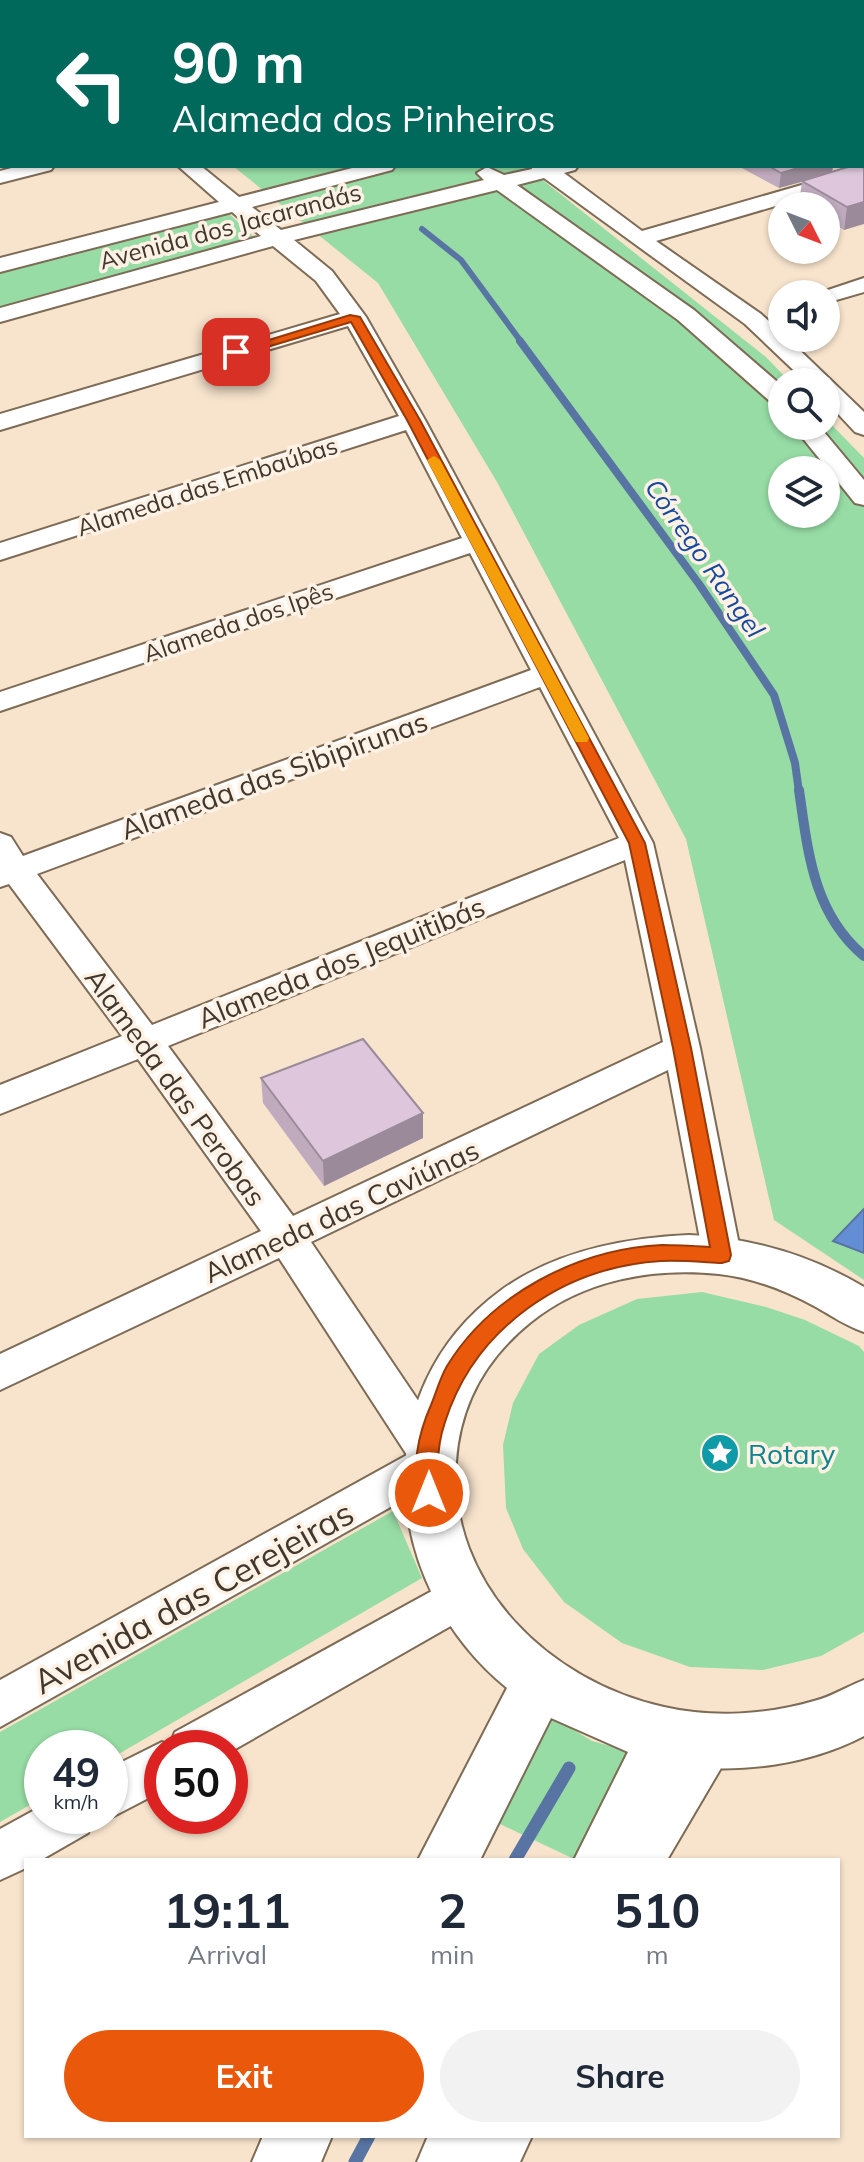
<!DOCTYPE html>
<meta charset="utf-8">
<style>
body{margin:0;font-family:Mulish,sans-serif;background:#f2f2f3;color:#1f2937;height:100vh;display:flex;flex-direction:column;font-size:30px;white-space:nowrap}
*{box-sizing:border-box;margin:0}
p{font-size:26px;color:#747a83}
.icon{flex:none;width:44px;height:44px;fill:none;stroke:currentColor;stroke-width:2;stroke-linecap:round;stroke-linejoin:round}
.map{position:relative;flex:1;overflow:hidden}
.side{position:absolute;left:24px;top:1858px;width:816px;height:280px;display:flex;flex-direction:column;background:#fff;border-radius:0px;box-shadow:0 2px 6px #0004}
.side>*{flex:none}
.top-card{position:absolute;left:0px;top:0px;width:864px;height:168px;box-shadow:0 2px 6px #0004;background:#00695c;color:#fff;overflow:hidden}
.needle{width:52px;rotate:132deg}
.tools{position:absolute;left:768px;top:192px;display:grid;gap:16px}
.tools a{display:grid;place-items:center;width:72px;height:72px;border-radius:50%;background:#fff;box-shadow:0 2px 6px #0004;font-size:40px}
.speed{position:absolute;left:24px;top:1730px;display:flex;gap:16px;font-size:40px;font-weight:700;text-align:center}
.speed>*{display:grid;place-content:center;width:104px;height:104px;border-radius:50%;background:#fff;box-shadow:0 2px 6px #0004;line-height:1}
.speed small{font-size:20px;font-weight:400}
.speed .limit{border:12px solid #d22;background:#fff;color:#111}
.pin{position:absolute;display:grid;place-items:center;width:68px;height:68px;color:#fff;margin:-34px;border-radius:16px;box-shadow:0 4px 12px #0006}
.me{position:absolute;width:88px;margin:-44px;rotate:0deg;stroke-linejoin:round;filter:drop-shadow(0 0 6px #0008)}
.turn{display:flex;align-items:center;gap:28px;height:168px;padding:0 40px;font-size:36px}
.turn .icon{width:104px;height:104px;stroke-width:2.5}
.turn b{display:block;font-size:56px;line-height:68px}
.eta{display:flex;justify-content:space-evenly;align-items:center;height:136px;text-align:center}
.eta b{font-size:48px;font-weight:700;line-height:56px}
.button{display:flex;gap:16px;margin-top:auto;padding:16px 40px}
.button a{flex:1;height:92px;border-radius:48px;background:#ea580c;color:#fff;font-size:32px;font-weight:700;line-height:92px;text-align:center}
.button a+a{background:#f2f2f3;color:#1f2937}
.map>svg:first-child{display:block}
.green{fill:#97dca5;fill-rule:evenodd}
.water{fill:#638ed5;stroke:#5874a3;stroke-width:2}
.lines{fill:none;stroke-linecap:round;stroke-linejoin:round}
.stream-far3{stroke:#5874a3;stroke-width:6}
.stream-far2{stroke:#5874a3;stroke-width:8}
.stream-far1{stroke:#5874a3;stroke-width:10}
.stream{stroke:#5874a3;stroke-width:13}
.minor-casing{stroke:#7d6b56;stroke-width:4}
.major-casing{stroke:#7d6b56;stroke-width:4}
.minor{fill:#fff;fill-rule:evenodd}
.major{fill:#fff;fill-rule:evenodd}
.wall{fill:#bfabbd}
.shaded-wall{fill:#9b8b9a}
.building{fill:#dec7dc;stroke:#9b8b9a;stroke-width:2}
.route{fill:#ea580c;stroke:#983908;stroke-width:2}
.slow{fill:#f59e0b}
.labels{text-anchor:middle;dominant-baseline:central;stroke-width:7;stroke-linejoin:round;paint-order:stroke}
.far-street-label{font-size:24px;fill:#40382f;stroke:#fff2e5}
.far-water-label{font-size:26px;font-style:italic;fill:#16499d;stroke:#fff2e5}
.street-label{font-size:28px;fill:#40382f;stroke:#fff2e5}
.culture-label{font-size:28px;fill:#0d838f;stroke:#fff2e5;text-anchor:start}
.near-street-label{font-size:34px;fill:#40382f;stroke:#fff2e5}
</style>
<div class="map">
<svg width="864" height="2162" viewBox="0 0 864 2162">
<rect width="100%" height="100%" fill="#f8e4cd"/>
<path class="green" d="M233,166H525L766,357L790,382H782V426H826V419L864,458V1280L774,1220L686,839L497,482L378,283ZM782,470H826V514H782Z
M225,210L257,240L0,309V270Z
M702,1292L766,1307L805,1320L859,1346L864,1352V1632L821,1656L763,1670L690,1667L622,1643L564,1602L523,1549L506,1508L503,1445L513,1403L539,1354L579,1325L637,1299Z
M393,1511L422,1578L110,1759V1748H42V1798L0,1822V1732Z
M538,1708L592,1741L643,1755L574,1859L481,1815Z"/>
<path class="water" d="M864,1209V1253L833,1241Z"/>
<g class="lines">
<path class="stream-far3" d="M422,229L461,260L522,343"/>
<path class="stream-far2" d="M520,341L699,584L774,695L795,763L799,792"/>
<path class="stream-far1" d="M799,790C808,852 813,913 864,956"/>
<path class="stream" d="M515,1860L569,1768
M355,2162L369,2136"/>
<defs>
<path id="minor" d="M222,0H241L242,2H223Z
M287,0H307L308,2H288Z
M660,0H690L691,2H661Z
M735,0H759L734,2Z
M0,11H2V22H0Z
M862,60L864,61V73L862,72Z
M0,94H2V106H0Z
M19,166H54L51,170L0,183V171Z
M178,166H201L239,197L360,166H395L392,170L252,207L281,230L484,180L477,173L487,167L504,175L532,169L531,166H578L575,170L564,173L642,231L864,167V180L656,241L761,314L782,333V338H787L864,412V435L855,432L826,401V382H806L745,324L544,178L517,185L694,310L782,386V406L773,404L678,320L497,190L294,240L332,271L366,317L425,420L653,843L700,1048L741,1255L736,1266L722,1271L708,1266L703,1255L668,1070L311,1242L444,1439L450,1452L442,1478L0,1727V1680L407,1455L279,1258L0,1390V1354L261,1231L138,1059L0,1114V1085L122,1036L9,884L0,887V833L11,837L23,856L531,670L470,553L0,711V692L462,538L406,430L0,560V543L399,416L348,326L0,430V414L340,314L316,281L273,246L0,322V308L261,236L232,212L0,272V258L219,202ZM540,687L619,838L152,1025L37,874ZM625,860L663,1042L293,1216L168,1046Z
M864,278V292L826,303V294H816Z
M793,426H819L864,480V505L855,503Z
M461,1575L477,1581L483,1596L477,1611L230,1752V1748H162V1791L110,1818L106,1816H110V1768L162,1742L170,1745L175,1732Z
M729,1722L746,1729L753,1745L746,1761L721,1768L667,1860H617L646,1799L691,1730L708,1723Z
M42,1806V1816H95L88,1833L41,1860H26V1868L0,1880V1829Z
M476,2136H532L520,2162H465Z"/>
<path id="major" d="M689,1235C752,1238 810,1255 864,1287V1332C846,1326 832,1316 816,1307C785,1290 754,1278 719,1274C653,1267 583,1280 531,1322C486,1358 460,1404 456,1462C448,1585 550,1682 664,1707C712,1718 767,1715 814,1701C831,1697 848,1686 864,1680V1736C808,1765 744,1773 682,1766L636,1860H574L628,1752L551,1718L480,1860H418L507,1688C382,1586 363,1392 500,1291C555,1251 623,1238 689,1235Z
M263,2136H332L321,2162H252Z
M428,2136H496L485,2162H417Z"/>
</defs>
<use href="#minor" class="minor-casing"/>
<use href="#major" class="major-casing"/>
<use href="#minor" class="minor"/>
<use href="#major" class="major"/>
</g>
<path class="wall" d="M738,166H833L832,172L860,166L844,230L826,219V206H804L799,203L802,182L779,188Z
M261,1078L423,1113V1138L324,1186L263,1103Z"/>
<path class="shaded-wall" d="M805,166H833L832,173L779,188L781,173Z
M864,202V224L844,230L847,207Z
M423,1113V1138L324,1186L323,1161Z"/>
<path class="building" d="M769,166H805L781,173Z
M851,166H860L864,168V202L847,207L802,181Z
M363,1039L423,1113L323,1161L261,1078Z"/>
<path class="route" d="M350,315L360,317L420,420L645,843L691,1048L731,1255L729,1261L722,1263C702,1262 681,1260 661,1261C563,1267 475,1328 445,1422C441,1434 438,1451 438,1464C437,1477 443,1488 437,1500L429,1503L422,1500C409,1472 419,1432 431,1405C436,1393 440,1378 447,1366C491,1294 578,1249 662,1245C678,1245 694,1246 710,1247L673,1048L629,843L407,420L351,322L240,355L230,352Z"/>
<path class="slow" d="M434,456L440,460L589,738L587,742H576L574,738L427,460Z"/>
<defs>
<symbol id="sight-disc" viewBox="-11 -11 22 22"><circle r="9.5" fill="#0f9aa8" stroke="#fff2e5"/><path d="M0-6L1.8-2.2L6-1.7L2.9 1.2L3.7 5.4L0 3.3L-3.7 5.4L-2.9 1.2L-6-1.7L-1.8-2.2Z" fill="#fff"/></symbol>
</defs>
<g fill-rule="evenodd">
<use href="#sight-disc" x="698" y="1431" width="44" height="44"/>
</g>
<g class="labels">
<g class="far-street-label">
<text transform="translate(230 226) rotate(-15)">Avenida dos Jacarandás</text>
<text transform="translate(207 486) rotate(-18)">Alameda das Embaúbas</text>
<text transform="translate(238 622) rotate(-19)">Alameda dos Ipês</text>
</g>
<g class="far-water-label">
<text transform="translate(705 558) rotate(55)">Córrego Rangel</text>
</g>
<g class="street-label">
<text transform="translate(274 775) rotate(-20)">Alameda das Sibipirunas</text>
<text transform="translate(341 962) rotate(-22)">Alameda dos Jequitibás</text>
<text transform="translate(176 1087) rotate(54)">Alameda das Perobas</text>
<text transform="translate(341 1211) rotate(-25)">Alameda das Caviúnas</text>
</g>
<g class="culture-label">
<text x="748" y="1453">Rotary</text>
</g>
<g class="near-street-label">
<text transform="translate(193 1597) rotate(-29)">Avenida das Cerejeiras</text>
</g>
</g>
</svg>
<div class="tools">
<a><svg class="needle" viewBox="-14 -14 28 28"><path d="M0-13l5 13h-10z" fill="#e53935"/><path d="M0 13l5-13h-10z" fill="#747a83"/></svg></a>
<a><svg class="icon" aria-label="sound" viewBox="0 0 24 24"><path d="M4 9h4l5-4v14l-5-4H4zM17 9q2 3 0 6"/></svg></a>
<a><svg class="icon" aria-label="search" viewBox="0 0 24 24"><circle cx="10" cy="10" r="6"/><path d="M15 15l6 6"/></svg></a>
<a><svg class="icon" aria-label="layers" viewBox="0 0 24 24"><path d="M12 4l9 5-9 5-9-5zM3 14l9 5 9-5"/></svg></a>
</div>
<div class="speed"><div>49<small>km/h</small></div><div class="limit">50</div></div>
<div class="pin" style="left:236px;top:352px;background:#d93025"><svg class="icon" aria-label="arrive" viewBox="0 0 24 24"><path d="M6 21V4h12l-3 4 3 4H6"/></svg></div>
<svg class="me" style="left:429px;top:1493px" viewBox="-20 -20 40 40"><circle r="17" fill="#ea580c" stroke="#fff" stroke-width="3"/><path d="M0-11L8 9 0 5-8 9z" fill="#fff"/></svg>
<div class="top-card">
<div class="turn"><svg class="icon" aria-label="left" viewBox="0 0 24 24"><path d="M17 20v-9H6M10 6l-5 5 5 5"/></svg><div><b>90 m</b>Alameda dos Pinheiros</div></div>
</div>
<section class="side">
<div class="eta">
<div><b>19:11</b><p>Arrival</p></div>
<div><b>2</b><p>min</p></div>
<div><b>510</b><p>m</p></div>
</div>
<div class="button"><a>Exit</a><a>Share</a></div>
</section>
</div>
